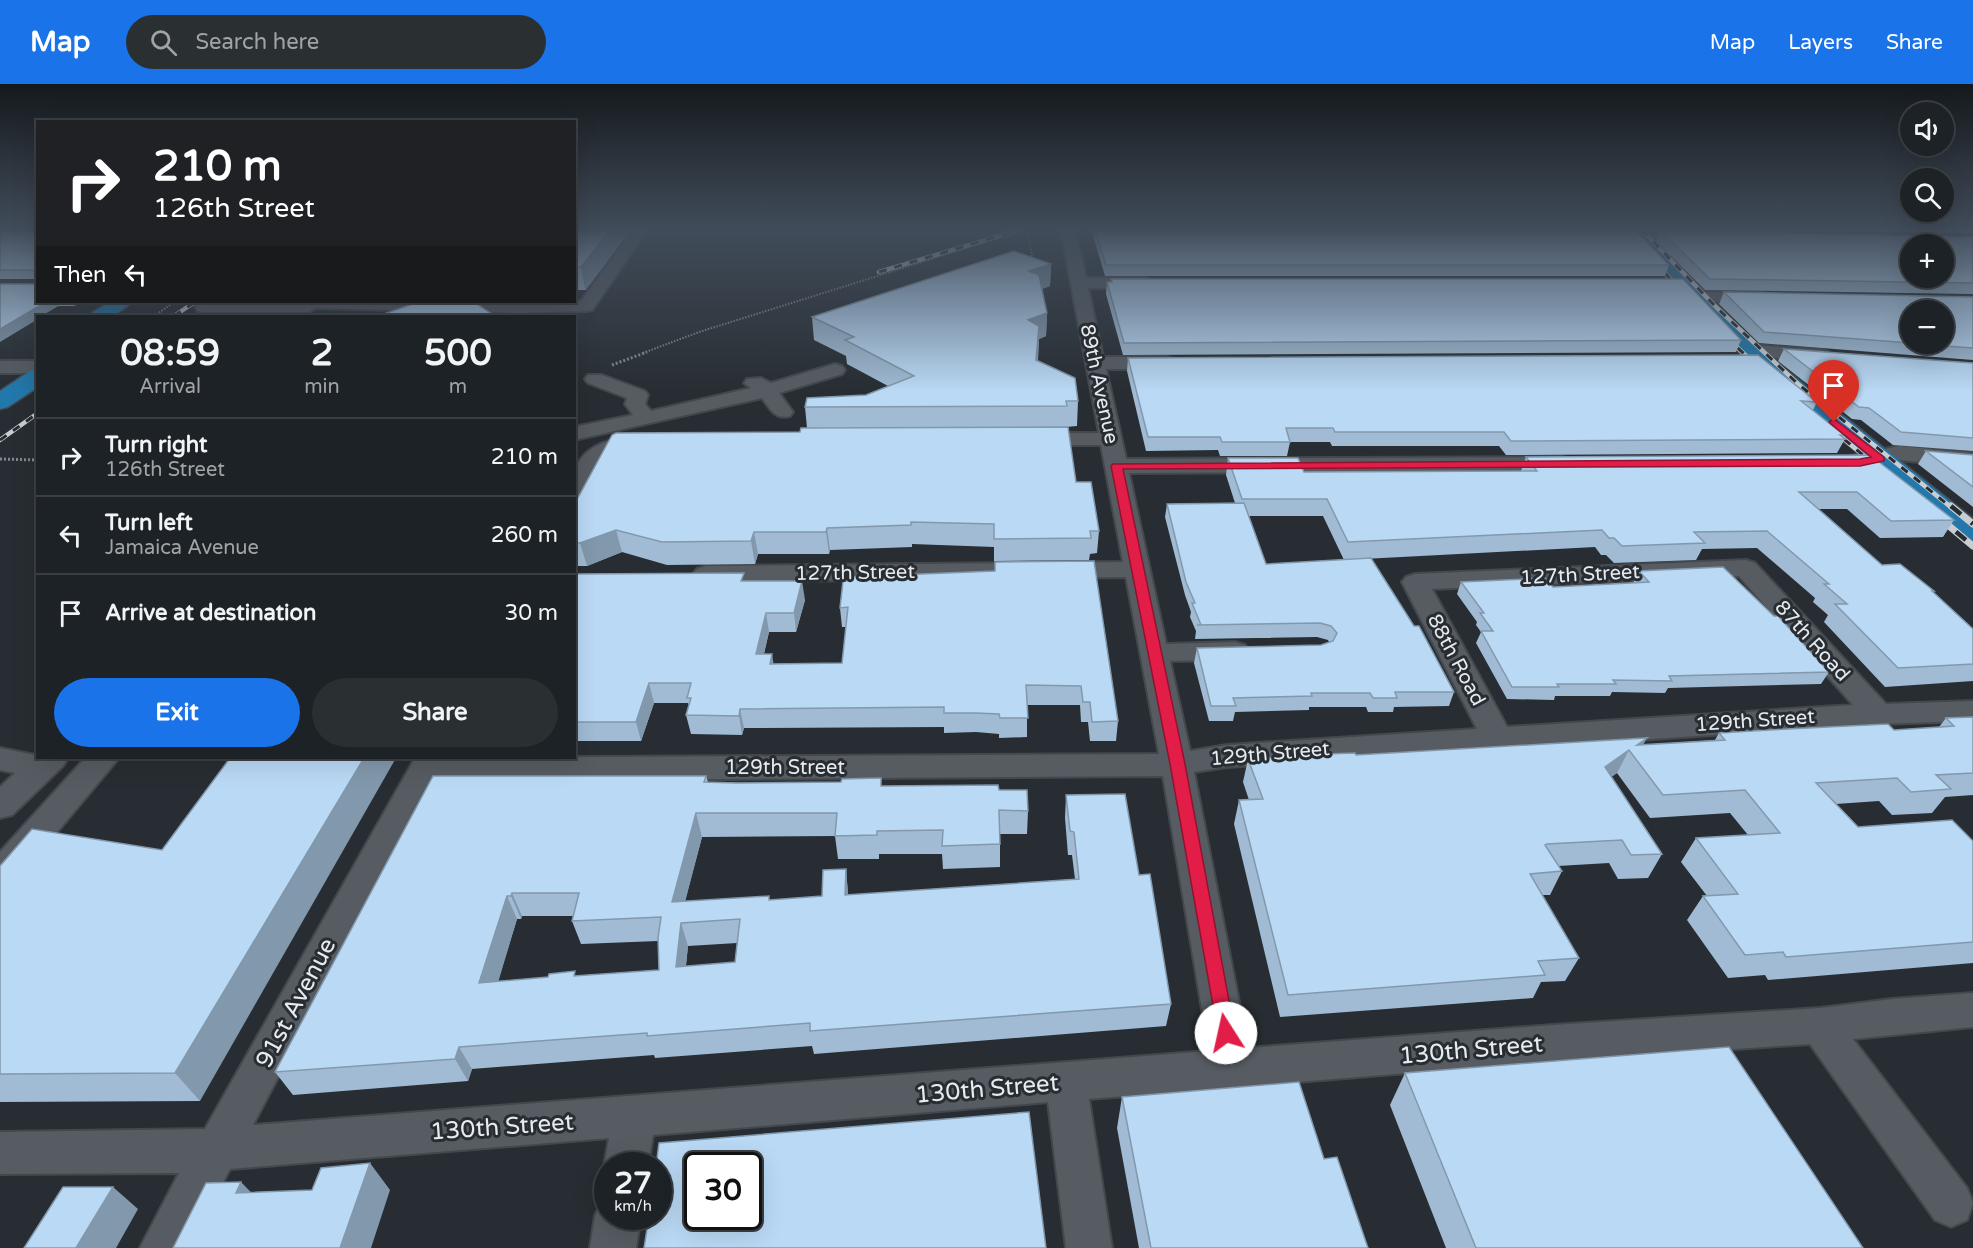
<!DOCTYPE html>
<meta charset="utf-8">
<style>
body{margin:0;font-family:"Varela Round",sans-serif;background:#2a2f32;color:#f1f3f6;height:100vh;display:flex;flex-direction:column;font-size:22px;white-space:nowrap}
*{box-sizing:border-box;margin:0}
p{font-size:20px;color:#a0a4a7}
.icon{flex:none;width:33px;height:33px;fill:none;stroke:currentColor;stroke-width:2;stroke-linecap:round;stroke-linejoin:round}
.map{position:relative;flex:1;overflow:hidden}
.details{position:absolute;left:36px;top:231px;width:540px;height:444px;display:flex;flex-direction:column;background:#1d2226;border-radius:0px;box-shadow:0 6px 24px #0002,0 0 0 2px #3b3f43}
.details>*{flex:none}
.hud{position:absolute;left:36px;top:36px;width:540px;height:183px;border-radius:0px;box-shadow:0 6px 24px #0002,0 0 0 2px #3b3f43;background:#202124;color:#fff;overflow:hidden}
.controls{position:absolute;left:1900px;top:18px;display:grid;gap:12px}
.controls a{display:grid;place-items:center;width:54px;height:54px;border-radius:50%;background:#1d2226;box-shadow:0 6px 24px #0002,0 0 0 2px #3b3f43;font-size:30px}
.speed{position:absolute;left:594px;top:1068px;display:flex;gap:12px;font-size:30px;font-weight:700;text-align:center}
.speed>*{display:grid;place-content:center;width:78px;height:78px;border-radius:50%;background:#1d2226;box-shadow:0 6px 24px #0002,0 0 0 2px #3b3f43;line-height:1}
.speed small{font-size:15px;font-weight:400}
.speed .limit{border:3px solid #111;border-radius:9px;background:#fff;color:#111}
.pin{position:absolute;display:grid;place-items:center;width:51px;height:51px;color:#fff;margin:-62px -26px;border-radius:50% 50% 50% 0;rotate:-45deg;box-shadow:0 0 6px #0007}
.pin .icon{rotate:45deg}
.me{position:absolute;width:66px;margin:-33px;rotate:350deg;stroke-linejoin:round;filter:drop-shadow(0 0 4px #0008)}
.turn{display:flex;align-items:center;gap:21px;height:126px;padding:0 18px;font-size:27px}
.turn .icon{width:78px;height:78px;stroke-width:2.5}
.turn b{display:block;font-size:42px;line-height:51px}
.then{display:flex;align-items:center;height:57px;padding:0 18px;background:#0003;gap:12px;font-size:22px}
.eta{display:flex;justify-content:space-evenly;align-items:center;height:102px;text-align:center}
.eta b{font-size:36px;font-weight:800;line-height:42px}
.cta{display:flex;gap:12px;margin-top:auto;padding:12px 18px}
.cta a{flex:1;height:69px;border-radius:36px;background:#1a73e8;color:#fff;font-size:24px;font-weight:800;line-height:69px;text-align:center}
.cta a+a{background:#2a2f32;color:#f1f3f6}
ul{padding:0;list-style:none}
li{display:flex;align-items:center;gap:18px;height:78px;padding:0 18px;border-top:2px solid #3b3f43}
li div{flex:1}
li b{display:block;font-size:22px}
li em{font-style:normal}
header{display:flex;align-items:center;gap:36px;box-sizing:border-box;height:84px;padding:0 30px;background:#1a73e8;color:#fff}
header strong{font-size:28px}
nav{display:flex;gap:33px;margin-inline-start:auto;font-size:21px}
.search{width:420px;height:54px;background:#2a2f32;display:flex;align-items:center;gap:15px;box-sizing:border-box;padding:0 21px;border-radius:33px;color:#a0a4a7;font-size:22px}
.map>svg:first-child{display:block}
.lines{fill:none;stroke-linecap:round;stroke-linejoin:round}
.minor-casing{stroke:#44484d;stroke-width:4}
.major-casing{stroke:#44484d;stroke-width:3}
.path-far1{stroke:#84898e;stroke-width:2;stroke-dasharray:1.5 1.5;stroke-linecap:butt}
.path{stroke:#84898e;stroke-width:3;stroke-dasharray:2 2;stroke-linecap:butt}
.minor{fill:#565c62;fill-rule:evenodd}
.major{fill:#2278ab;fill-rule:evenodd}
.rail-far1-casing{stroke:#caced2;stroke-width:4.5}
.rail-casing{stroke:#caced2;stroke-width:7}
.rail-far1{stroke:#272d32;stroke-width:3;stroke-dasharray:8;stroke-linecap:butt}
.rail{stroke:#272d32;stroke-width:4.5;stroke-dasharray:13;stroke-linecap:butt}
.wall{fill:#a0bbd3;fill-rule:evenodd}
.shaded-wall{fill:#8298ac}
.building{fill:#bad9f5;stroke:#8298ac;stroke-width:1.5;fill-rule:evenodd}
.route{fill:#e11d48;stroke:#92132f;stroke-width:1.5}
.labels{text-anchor:middle;dominant-baseline:central;stroke-width:6;stroke-linejoin:round;paint-order:stroke}
.street-label{font-size:20px;fill:#e7ebef;stroke:#272d32}
.near-street-label{font-size:24px;fill:#e7ebef;stroke:#272d32}
</style>
<header>
<strong>Map</strong>
<div class="search"><svg class="icon" aria-label="search" viewBox="0 0 24 24"><circle cx="10" cy="10" r="6"/><path d="M15 15l6 6"/></svg>Search here</div>
<nav><a>Map</a><a>Layers</a><a>Share</a></nav>
</header>
<div class="map">
<svg width="1973" height="1164" viewBox="0 0 1973 1164">
<rect width="100%" height="100%" fill="#272d32"/>
<g class="lines">
<defs>
<path id="minor" d="M633,146H647L592,226L586,227L518,229L316,224L308,228H204L198,227L195,223L198,219L204,218L581,217Z
M1061,146H1075L1086,194H1145L1153,199L1145,204H1088L1103,273H1166L1173,275L1176,279L1173,283L1166,285H1106L1126,375L1562,373L1570,375L1573,380L1570,385L1562,387L1129,389L1166,560L1235,558L1245,561L1249,567L1245,573L1235,576L1170,577L1190,667L1227,661L1477,645L1402,498L1406,493L1415,490L1746,476L1755,479L1886,620L1973,617V637L1878,640L1227,683L1194,688L1248,964L1553,941L1820,924L1892,915L1973,909V943L1853,955L1967,1104L1973,1119L1967,1136L1951,1143L1935,1136L1810,960L1553,977L1089,1015L1112,1164H1066L1048,1018L653,1051L648,1082H608V1090L604,1082L609,1054L230,1085L188,1164H140L179,1089L0,1090V1048L205,1045L415,674L1159,670L1126,493L706,498L697,495L693,490L697,485L706,482L1123,478L1101,361H1032L1024,360L1021,355L1024,350L1032,349H1099ZM1739,492L1853,621L1507,643L1432,505ZM1163,692L1209,967L253,1041L433,697Z
M1639,146L1695,148L1703,153L1695,158L1634,154L1631,151Z
M1697,208L1761,209L1767,210L1770,214L1767,218L1761,219L1691,217L1688,213L1691,209Z
M1750,261L1821,266L1828,268L1830,272L1828,276L1821,278L1743,271L1741,267L1743,263Z
M0,277H38V289H0Z
M835,280L842,282L845,286L842,290L779,309L793,328L790,332C775,336 770,325 762,314L574,356V343L633,331L625,320L627,314L588,299L585,295L588,291H602L645,307L648,311L645,320L651,327L751,304L744,299L747,295L761,294L771,299Z
M641,351L649,352L652,357L649,362L622,366L606,375L582,413L574,415C574,407 572,394 575,387C583,359 617,353 641,351Z
M1899,362L1973,369V383L1899,376L1854,385L1846,383L1843,378L1846,373Z
M0,664L35,671L38,669V674H68L63,682L12,731L0,734V703L15,689L0,686Z
M85,674H119L12,802L0,806V768Z
M608,1114V1132H641L636,1164H590L595,1132L602,1116Z"/>
<path id="major" d="M1625,146H1642L1767,271L1973,435V457L1963,455L1751,281Z
M110,218H133L113,232H90L93,228Z
M38,285V303L8,323L0,325V307L30,287Z"/>
</defs>
<use href="#minor" class="minor-casing"/>
<use href="#major" class="major-casing"/>
<path class="path-far1" d="M154,232L174,218
M643,269L699,248L1021,147L1028,150L1032,173"/>
<path class="path" d="M612,281L647,268
M0,375L38,376"/>
<use href="#minor" class="minor"/>
<use href="#major" class="major"/>
<defs>
<path id="rail-far1" d="M1642,146L1716,223L1798,300L1952,424
M1654,177L1682,208
M879,188L1019,146
M174,232L195,218
M1726,253L1757,282
M1832,345L1876,382
M0,356L38,329"/>
<path id="rail" d="M1951,422L1973,440
M1936,431L1973,462"/>
</defs>
<use href="#rail-far1" class="rail-far1-casing"/>
<use href="#rail" class="rail-casing"/>
<use href="#rail-far1" class="rail-far1"/>
<use href="#rail" class="rail"/>
</g>
<path class="wall" d="M0,146H38V218H82L74,222H58L41,232H38L35,195H0Z
M574,146L586,206H574Z
M1092,146H1095L1669,181L1665,192H1105L1092,148Z
M1660,146L1973,153V210L1705,206L1656,157Z
M1701,146H1973V149Z
M1051,180L1050,202L1042,205L1047,229L1046,252L1039,255L1038,277L1078,317L1077,342L1066,343L1076,398L1099,447L1097,469L1090,470L1089,476L994,477V463L912,460V463L830,466L829,470H758L755,480L667,481L622,468L587,482H574V421L800,348L807,344L805,323L866,311L888,302L847,280L846,272L814,256L812,233Z
M1111,195L1741,256L1736,268L1123,271L1106,210L1107,198H1111Z
M1724,208L1973,213V276L1759,259L1719,220ZM1911,226L1944,260H1911Z
M1784,265L1973,279V367L1893,361L1861,336L1852,335L1778,277Z
M1128,274L1817,318L1813,326L1844,351L1842,353L1845,355L1837,369L1506,371L1499,362H1332L1330,358H1290L1287,372H1220L1218,366L1146,367L1127,287Z
M1926,367L1973,371V423L1918,380Z
M1870,371L1954,436L1943,453L1880,454L1847,425H1818L1882,481L1934,507L1933,509L1973,545V597L1885,603L1824,538L1828,531L1813,518L1815,514L1757,464L1702,465L1696,476L1614,479L1606,471H1601L1595,463L1344,476L1323,432H1249L1266,480L1454,608L1449,622L1394,623L1393,628H1368L1366,623H1309V626L1235,628L1233,637H1209L1194,579L1197,564L1321,561L1329,558L1328,556L1317,553L1195,555L1196,547L1190,533L1191,528L1185,511L1165,433L1167,420L1235,419L1226,391L1228,374L1304,388L1521,387L1526,373Z
M995,487L1118,637L1116,657H1090L1088,638H1081L1080,621H1027V653L999,654V650L976,648L944,649V643L744,644L742,651L691,650L686,631L689,621L688,619H654L641,657H574V490L745,497L805,516L796,548H769L764,570L773,580L842,579L846,543H842L840,524Z
M1639,487L1829,588L1821,600L1668,604L1665,609L1612,608L1610,612H1555L1554,616L1507,615L1476,559L1481,548L1476,541L1477,538L1457,510L1461,498L1553,503L1633,499Z
M1973,633V711L1945,713L1932,729L1892,731L1879,717L1836,720L1858,743L1973,757V879L1768,896L1765,891L1728,894L1687,836L1703,812H1707L1681,778L1696,754L1748,751L1730,729L1650,734L1617,689L1611,693L1662,770L1648,794L1618,795L1609,779L1558,782L1562,787L1550,811H1542L1579,874L1565,897L1541,898L1533,914L1280,933L1234,740L1239,716H1249L1243,698L1248,675L1643,661L1715,656L1719,649L1894,646L1939,643L1946,634Z
M433,692H706L708,698L882,702L999,706L1028,727L1027,750H1000V783L943,785L942,770H879V775H838L835,752L702,753L685,817L770,816L822,812L846,785L848,811L1075,795L1072,771H1068L1065,734L1066,711L1139,791L1171,920L1166,942L814,970L812,962L655,974L654,971L472,985L468,997L293,1011L275,988ZM522,832H573L572,837L581,860L658,857L659,886L498,897L517,835H521ZM737,859L735,878L686,882L688,862Z
M162,766L200,1017L0,1018V782Z
M1405,989L1863,1164H1446L1390,1021Z
M1122,1013L1324,1075L1368,1164H1139L1117,1044Z"/>
<path class="shaded-wall" d="M610,146H631L586,206L581,183Z
M1051,180L1050,202L1029,209V187Z
M46,218H55L58,222L41,232H38V235L0,258V245Z
M71,218H82L74,222Z
M1047,229L1046,252L1039,255L1036,300L1028,236Z
M827,444L830,466L829,470L826,448Z
M616,446L622,468L587,482L580,459Z
M754,448L758,470L755,480L751,457Z
M802,497L805,516L796,548L794,529Z
M766,529L769,548L759,589L756,570Z
M772,570L775,589L770,580Z
M649,599L654,619L641,657L636,638Z
M740,625L744,644L742,651L739,632Z
M1647,654L1635,675L1637,661Z
M1629,666L1617,689L1593,706L1605,683Z
M364,674H396L200,1017L175,989Z
M696,729L702,753L679,841L672,818Z
M846,785L848,808V834L845,811Z
M512,809L522,832L521,835L511,812Z
M507,812L517,835L491,922L479,899Z
M681,839L688,862L683,906L676,883Z
M459,963L472,985L468,997L455,975Z
M370,1079L390,1106L371,1164H340Z
M241,1098L266,1124L236,1109Z
M113,1103L138,1125L116,1164H76Z"/>
<path class="building" d="M0,146H38V218H46L0,245V200H35V188L33,186H0Z
M574,146H610L581,183H574Z
M1095,146H1635L1669,181H1106Z
M1660,146L1973,153V199L1710,195ZM1911,160H1944V194H1911Z
M1014,167L1051,180L1029,187L1039,191L1047,229L1028,236L1039,242L1036,276L1075,294L1078,317H1066L1067,322L805,323L807,314L866,311L914,292L845,256L854,253L812,233Z
M1111,195H1683L1741,256L1124,259L1107,198H1112Z
M1724,208L1973,213V264L1918,260H1944V226H1911V259L1764,248Z
M418,218H474L495,232H378Z
M1784,265L1973,279V354L1901,348L1869,324L1859,323Z
M1758,271L1817,318L1801,317L1844,351H1840L1845,355L1511,357L1504,348H1335L1333,344H1286L1290,358H1222L1220,353H1148L1128,274Z
M1068,343L1076,398H1091L1099,447H1090L1091,454L994,455V440L911,438V441L827,444L826,448H754L751,457L662,458L616,446L580,459H574V421L612,351L616,349L800,348L801,344Z
M1926,367L1973,371V403Z
M1870,371L1954,436L1891,437L1857,408H1799L1882,481L1900,480L1934,507H1932L1973,545V580L1898,584L1835,520H1847L1824,500H1829L1767,447L1694,448L1705,459L1622,462L1614,454H1609L1602,446L1348,458L1327,415H1242L1228,374H1298L1304,388L1537,387L1526,373Z
M1244,419L1266,480L1371,474L1414,542H1419L1454,608H1395L1397,614H1373L1370,609H1311L1312,612L1233,614L1236,622H1211L1197,564L1321,561L1333,557L1337,549L1331,542L1320,539L1197,541H1201L1192,519H1195L1186,498L1167,420Z
M1094,477L1118,637L1092,638L1090,618H1083L1081,602L1026,601L1028,634H1000L999,630L976,629H944V623L740,625L739,632L686,631L691,614H687L691,599H649L636,638H574V490L744,489L741,497H802L794,529H766L756,570H772L770,580L842,579L848,523L840,524L843,497H847V493L995,487V478Z
M1723,483L1774,532H1778L1829,588L1669,592L1672,597L1613,596L1616,600H1557L1559,603H1512L1481,547H1493L1480,529H1484L1461,498L1545,494L1553,503L1649,498L1639,487Z
M1973,633V689L1936,691L1951,705L1911,708L1897,694L1816,699L1858,743L1952,736L1973,757V858L1786,873L1783,868L1745,871L1703,812L1738,810L1696,754L1780,749L1745,706L1663,711L1629,666L1605,683L1662,770L1631,771L1622,756L1547,760L1545,761L1562,787L1530,790L1579,874L1538,877L1545,891L1288,911L1239,716L1263,715L1248,675L1326,670L1355,669L1356,671L1647,654L1637,661L1725,656L1719,649L1769,646L1888,640L1894,646L1954,642L1946,634Z
M230,674H364L175,989L0,990V782L32,745L162,766Z
M433,692H706L704,698L736,699L841,698L842,695L881,694V702L998,701L999,706H1027L1028,727L999,726L1000,760L942,762L943,746L877,747V751L835,752L837,729H696L672,818L769,812V816L822,812L823,786L846,785L845,811L1079,795L1074,748L1070,747L1066,711L1125,710L1139,791L1150,790L1171,920L810,947V939L647,952V949L459,963L455,975L275,988ZM512,809H579L572,837L661,833L658,854L659,886L574,892L575,887L549,890L548,893L479,899L507,812H511ZM740,835L735,878L676,883L681,839Z
M1729,963L1863,1164H1476L1405,989Z
M1299,998L1324,1075L1337,1073L1368,1164H1151L1122,1013Z
M1029,1028L1046,1164H644L649,1132H658V1082H656L659,1059ZM698,1082H748V1132H698Z
M370,1079L340,1164H173L206,1099L241,1098L236,1109L312,1106L321,1084Z
M63,1103H113L76,1164H24Z"/>
<linearGradient id="sky" x2="0" y2="1"><stop stop-color="#15191c"/><stop offset="0.47" stop-color="#414c5a"/><stop offset="1" stop-color="#414c5a" stop-opacity="0"/></linearGradient>
<rect width="1973" height="308" fill="url(#sky)"/>
<path class="route" d="M1834,335L1884,373V377L1860,382L1123,385L1185,680L1235,949L1232,955L1226,957L1219,955L1170,680L1111,382L1113,380L1860,375L1871,373L1831,340L1829,338Z"/>
<g class="labels">
<g class="street-label">
<text transform="translate(1099 300) rotate(78)">89th Avenue</text>
<text transform="translate(855 489) rotate(-1)">127th Street</text>
<text transform="translate(1580 491) rotate(-3)">127th Street</text>
<text transform="translate(1812 557) rotate(48)">87th Road</text>
<text transform="translate(1456 576) rotate(62)">88th Road</text>
<text transform="translate(1755 637) rotate(-4)">129th Street</text>
<text transform="translate(1270 670) rotate(-5)">129th Street</text>
<text x="785" y="684">129th Street</text>
</g>
<g class="near-street-label">
<text transform="translate(296 919) rotate(-62)">91st Avenue</text>
<text transform="translate(1471 966) rotate(-5)">130th Street</text>
<text transform="translate(987 1005) rotate(-5)">130th Street</text>
<text transform="translate(502 1043) rotate(-4)">130th Street</text>
</g>
</g>
</svg>
<div class="controls">
<a><svg class="icon" aria-label="sound" viewBox="0 0 24 24"><path d="M4 9h4l5-4v14l-5-4H4zM17 9q2 3 0 6"/></svg></a>
<a><svg class="icon" aria-label="search" viewBox="0 0 24 24"><circle cx="10" cy="10" r="6"/><path d="M15 15l6 6"/></svg></a>
<a>+</a>
<a>−</a>
</div>
<div class="speed"><div>27<small>km/h</small></div><div class="limit">30</div></div>
<div class="pin" style="left:1834px;top:338px;background:#d93025"><svg class="icon" aria-label="arrive" viewBox="0 0 24 24"><path d="M6 21V4h12l-3 4 3 4H6"/></svg></div>
<svg class="me" style="left:1226px;top:949px" viewBox="-20 -20 40 40"><circle r="19" fill="#fff"/><path d="M0-13L10 11 0 6-10 11z" fill="#e11d48"/></svg>
<div class="hud">
<div class="turn"><svg class="icon" aria-label="right" viewBox="0 0 24 24"><path d="M7 20v-9h11M14 6l5 5-5 5"/></svg><div><b>210 m</b>126th Street</div></div>
<div class="then">Then<svg class="icon" aria-label="left" viewBox="0 0 24 24"><path d="M17 20v-9H6M10 6l-5 5 5 5"/></svg></div>
</div>
<section class="details">
<div class="eta">
<div><b>08:59</b><p>Arrival</p></div>
<div><b>2</b><p>min</p></div>
<div><b>500</b><p>m</p></div>
</div>
<ul>
<li><svg class="icon" aria-label="right" viewBox="0 0 24 24"><path d="M7 20v-9h11M14 6l5 5-5 5"/></svg><div><b>Turn right</b><p>126th Street</p></div><em>210 m</em></li>
<li><svg class="icon" aria-label="left" viewBox="0 0 24 24"><path d="M17 20v-9H6M10 6l-5 5 5 5"/></svg><div><b>Turn left</b><p>Jamaica Avenue</p></div><em>260 m</em></li>
<li><svg class="icon" aria-label="arrive" viewBox="0 0 24 24"><path d="M6 21V4h12l-3 4 3 4H6"/></svg><div><b>Arrive at destination</b></div><em>30 m</em></li>
</ul>
<div class="cta"><a>Exit</a><a>Share</a></div>
</section>
</div>
